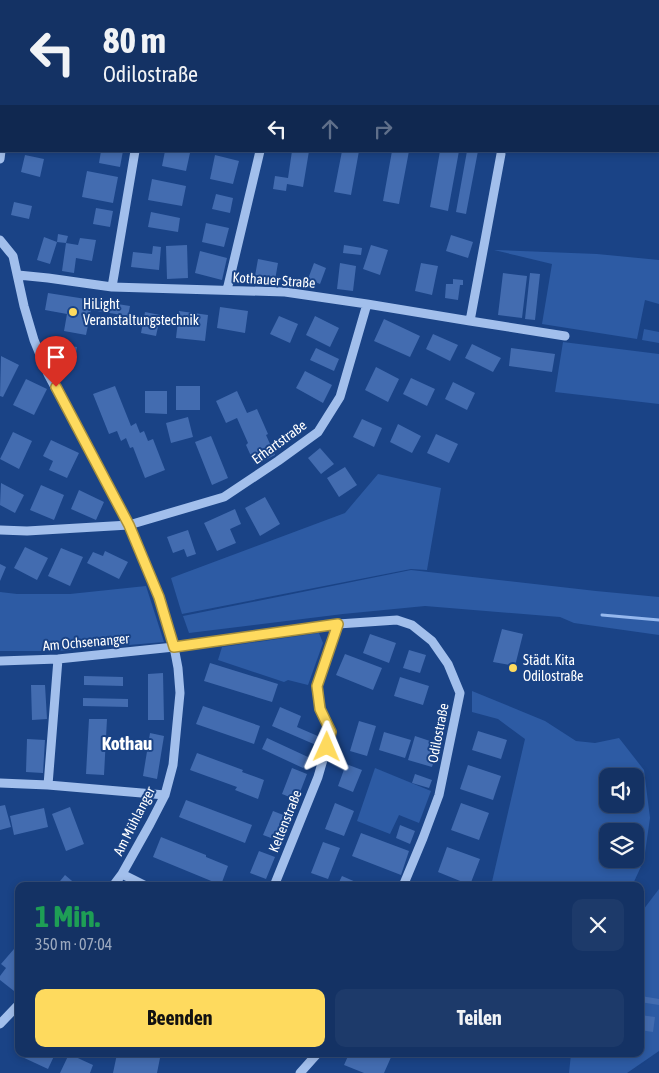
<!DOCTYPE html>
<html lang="de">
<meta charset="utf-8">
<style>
body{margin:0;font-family:"Asap Condensed",sans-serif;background:#1d3a6a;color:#f1f3f6;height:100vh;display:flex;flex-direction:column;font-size:19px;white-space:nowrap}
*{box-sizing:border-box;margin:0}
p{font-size:16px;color:#9daabf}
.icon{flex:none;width:28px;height:28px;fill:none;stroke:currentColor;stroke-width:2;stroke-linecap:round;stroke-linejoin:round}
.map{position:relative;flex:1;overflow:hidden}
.side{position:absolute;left:15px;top:882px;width:629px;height:175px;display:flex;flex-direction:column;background:#143264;border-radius:10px;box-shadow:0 2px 8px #0003,0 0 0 1px #334d78}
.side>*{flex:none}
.hud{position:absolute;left:0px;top:0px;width:660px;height:152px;box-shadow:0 2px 8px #0003,0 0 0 1px #334d78;background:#143264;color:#f1f3f6;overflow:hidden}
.fabs{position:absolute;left:599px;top:768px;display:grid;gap:10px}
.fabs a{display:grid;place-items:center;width:45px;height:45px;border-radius:10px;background:#143264;box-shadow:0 2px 8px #0003,0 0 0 1px #334d78;font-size:25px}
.pin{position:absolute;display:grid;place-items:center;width:42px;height:42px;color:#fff;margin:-51px -21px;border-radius:50% 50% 50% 0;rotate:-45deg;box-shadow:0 0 5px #0007}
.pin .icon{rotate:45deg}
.me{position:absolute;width:55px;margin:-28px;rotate:1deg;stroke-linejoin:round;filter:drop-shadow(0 0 4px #0008)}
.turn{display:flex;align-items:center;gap:18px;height:105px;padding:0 20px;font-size:22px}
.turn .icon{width:65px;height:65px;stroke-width:2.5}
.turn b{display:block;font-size:35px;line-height:42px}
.lanes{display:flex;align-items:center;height:48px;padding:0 20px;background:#0003;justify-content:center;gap:25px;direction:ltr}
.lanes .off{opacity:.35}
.round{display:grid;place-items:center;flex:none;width:52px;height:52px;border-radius:10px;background:#1d3a6a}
.overview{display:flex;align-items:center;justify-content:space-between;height:85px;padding:0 20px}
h1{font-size:30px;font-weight:700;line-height:38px;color:#1e9e55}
.cta{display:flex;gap:10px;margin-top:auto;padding:10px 20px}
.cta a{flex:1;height:58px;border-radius:10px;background:#feda5e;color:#111;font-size:20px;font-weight:700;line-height:58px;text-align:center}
.cta a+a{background:#1d3a6a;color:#f1f3f6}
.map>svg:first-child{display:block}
.green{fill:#2d5ba4;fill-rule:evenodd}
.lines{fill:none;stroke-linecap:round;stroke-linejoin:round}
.stream{stroke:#95b8ee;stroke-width:3}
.building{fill:#436cb0}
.minor{stroke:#a2bfec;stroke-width:9}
.route-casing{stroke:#a58e3d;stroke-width:12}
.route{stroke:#feda5e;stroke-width:9}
.poi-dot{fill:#feda5e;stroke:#1a4386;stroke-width:2}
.labels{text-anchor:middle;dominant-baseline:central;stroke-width:4;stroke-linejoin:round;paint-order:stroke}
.street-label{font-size:14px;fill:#fff;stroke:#1a4386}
.poi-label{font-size:14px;fill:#fff;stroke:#1a4386;text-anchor:start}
.district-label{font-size:19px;font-weight:bold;fill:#fff;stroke:#1a4386}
</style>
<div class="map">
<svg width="659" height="1073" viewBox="0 0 659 1073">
<rect width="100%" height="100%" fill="#1a4386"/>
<path class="green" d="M494,250L597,254L659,260V304L645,300L637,339L542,324L552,264Z
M644,329L659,332V343L642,340Z
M563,342L659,354V404L555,392Z
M378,474L441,488L427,570L411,569L182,614L171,578L345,513Z
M411,570L596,591L659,597V635L574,623L560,617L425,606L343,614L189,633L183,616Z
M146,586L164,642L58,651H0V592L17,594H70Z
M319,633L323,643L308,685L288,680L284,682L218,660L222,647Z
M472,691L545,721L576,741L595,743L619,738L644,770L650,818L644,860L632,886H491L525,739L498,719L472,712ZM608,776H635V804H608ZM608,831H635V859H608Z
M375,768L431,791L419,823L399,815L390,834L357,821Z
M659,889V1051L627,1073H569L571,1054H640V914Z"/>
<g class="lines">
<path class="stream" d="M602,615L659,620"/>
</g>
<path class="building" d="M101,151H123L120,167L99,163Z
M165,151H182L190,153L186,171L162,166Z
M292,151H309L303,187L287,184L286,191L273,189L275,176L288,178Z
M342,151H359L351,195L334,192Z
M392,151H409L399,204L383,201Z
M440,151H459L448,211L430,207Z
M467,151H478L466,214L456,212Z
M25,155L44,159L40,177L21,172Z
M215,155L239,161L233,184L210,179Z
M87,171L118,177L113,203L82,197Z
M152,179L186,186L182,206L148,200Z
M216,194L233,198L230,213L212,209Z
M14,202L32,206L29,219L11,215Z
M96,208L113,211L110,227L93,224Z
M151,212L180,218L178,232L148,227Z
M206,223L229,228L224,247L202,242Z
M58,234L68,236L66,243L78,245L80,238L96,240L92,261L76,258L74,273L62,271L66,243L57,242L50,264L37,260L44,237L57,242Z
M451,235L473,242L468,258L446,251Z
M187,245L188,278L167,279L166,246Z
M344,245L362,248L361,255L343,253Z
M371,245L388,250L380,275L363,269Z
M153,246L161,247L159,270L131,267L133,252L152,254Z
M200,251L227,258L222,280L195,273Z
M258,259L278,263L275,280L255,276Z
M314,263L326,268L320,284L308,279Z
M340,263L356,266L353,291L337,289Z
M421,263L438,266L432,295L415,291Z
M503,273L527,276L522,318L498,315Z
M530,273L540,274L535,320L525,319Z
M453,279L463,280V285H460L458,300L445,298L446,284H453Z
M48,293L130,306L128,316L91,310L86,335L64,331L67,314L45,310Z
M220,307L248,311L245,333L217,328Z
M179,311L208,315L205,341L176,338Z
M145,312L165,316L163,323L159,322L156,336L141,333Z
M279,316L298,324L290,343L270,334Z
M315,316L339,328L330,347L306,335Z
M384,319L420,336L410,357L374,341Z
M433,334L458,345L450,361L426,349Z
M56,344L77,347L75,359L54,355Z
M472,344L501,358L493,372L465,358Z
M316,348L339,359L334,371L310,360Z
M511,348L555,354L552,372L509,366Z
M1,356L19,365L3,397L0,396Z
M376,367L399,379L388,402L365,390Z
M305,371L332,385L323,403L296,388Z
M411,378L435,389L427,406L403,394Z
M26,379L47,389L34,415L13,405Z
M453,382L475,393L467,410L445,399Z
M115,386L131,426L136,423L140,433L144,431L148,441L153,439L165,470L145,478L133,447L130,448L126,438L121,441L117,431L109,434L93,394Z
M176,386H200V410H176Z
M145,391H167V414L145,413Z
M237,391L247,413L257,409L268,434L266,435L275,455L255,465L246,445L248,443L237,418L226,423L216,401Z
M188,417L193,437L171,443L166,423Z
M362,419L382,428L374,447L353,437Z
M398,424L421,436L412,453L390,442Z
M13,432L32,441L19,469L0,459Z
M436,434L458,444L449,463L427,453Z
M211,436L228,478L212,485L195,442Z
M51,440L79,453L67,478L49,470L53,461L43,456Z
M320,448L334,464L321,474L308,458Z
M345,467L357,485L339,497L327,478Z
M1,483L24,495L15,513L0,505Z
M41,485L64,495L54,520L30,510Z
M79,490L104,502L96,520L71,509Z
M265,497L280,524L260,536L245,508Z
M235,509L241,524L230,529L236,543L217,551L204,523Z
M188,530L196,554L187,557L184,549L173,553L167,537Z
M25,547L48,558L37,580L14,568Z
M61,548L83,557L70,586L48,576Z
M105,551L128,562L119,579L87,563L93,552L103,556Z
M0,564L6,567L0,581Z
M502,629L523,634L515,666L493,662Z
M370,634L396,643L389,663L363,653Z
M409,650L426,655L420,673L403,668Z
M345,654L382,668L373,690L336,675Z
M210,663L278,684L272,702L204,681Z
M163,673L164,720H148V674Z
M84,676L123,677V686L84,685Z
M400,677L429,686L423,705L394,696Z
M31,685H45L47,719L32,720Z
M83,698L128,699V707L83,706Z
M203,706L260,726L254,744L196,724Z
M280,707L301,716L297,727L320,737L316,745L272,726Z
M89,719H107L104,775L86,774Z
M359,721L376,726L367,756L350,751Z
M478,731L507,740L501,759L472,750Z
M384,732L411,740L405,758L379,750Z
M150,733L164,736L157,779L143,776Z
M415,736L439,744L432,767L408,760Z
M267,738L308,757L303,768L262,749Z
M27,739L45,740L43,773L26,772Z
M197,753L243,770L242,772L264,780L258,799L235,790L237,787L190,770Z
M346,764L362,770L353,792L338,786Z
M468,765L501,776L493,800L460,789Z
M292,768L307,774L297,800L282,794Z
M415,774L432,780L429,788L412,783Z
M186,800L252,825L245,843L179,817Z
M335,803L354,811L344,836L325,829Z
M461,803L489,813L479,840L451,830Z
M5,805L11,827L0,830V806Z
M70,807L84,844L66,851L52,814Z
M44,808L48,827L14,835L10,816Z
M273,811L291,818L282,842L263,835Z
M400,825L415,831L410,844L396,838Z
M361,833L409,851L401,875L352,856Z
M161,837L206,855V857L228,866L221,885L153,857Z
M323,842L340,848L328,879L311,873Z
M447,847L480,859L470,885L438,872Z
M259,851L275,857L266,879L250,873Z
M65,875L78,886H56Z
M342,876L365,886H337Z
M14,949L19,953V986L14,991L0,980V976L6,968L1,964Z
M641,996L659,999V1005L640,1002Z
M640,1015L655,1017L653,1032L640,1030Z
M21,1054H55L48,1069L20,1056Z
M69,1054L93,1065L90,1073H60Z
M117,1054H140L160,1058L157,1073H113Z
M349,1054H388L392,1055L384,1073H364L344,1065Z"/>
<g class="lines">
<path class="minor" d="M23,1V0
M160,1V0
M295,1V0
M427,1L428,0
M0,159L1,151
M0,240L13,256L24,306L34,340L48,374L129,525L159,597L174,647L178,668L180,693L173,765L165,795L150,824L122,874L113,886
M18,275L48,278L112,287L285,292L367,304L470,321L565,336
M112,287L135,151
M227,290L260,151
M470,321L501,154
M0,530L27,531L129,525L224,497L278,461L318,432L340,397L367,304
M0,661L58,659L174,647L338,624L397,620L412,625L432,641L448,664L460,693L439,795L423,838L403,886
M0,783L48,785L165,795
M48,785L58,659
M122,874L146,886
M274,886L318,777L331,732L320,709L317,687L338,624
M0,1024L19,1004
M300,1073L317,1054"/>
</g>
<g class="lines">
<defs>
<path id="route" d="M56,387L129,525L159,597L174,647L338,624L317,686L320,709L331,732L327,747"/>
</defs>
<use href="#route" class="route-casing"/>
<use href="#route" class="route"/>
</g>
<g class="poi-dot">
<circle cx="73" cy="312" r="5"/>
<circle cx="513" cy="668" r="5"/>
</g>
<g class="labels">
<g class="street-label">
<text transform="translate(274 280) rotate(4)">Kothauer Straße</text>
<text transform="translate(279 442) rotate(-36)">Erhartstraße</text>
<text transform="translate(86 642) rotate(-5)">Am Ochsenanger</text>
<text transform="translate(438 733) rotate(-79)">Odilostraße</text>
<text transform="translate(134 821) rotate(-63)">Am Mühlanger</text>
<text transform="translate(285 821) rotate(-68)">Keltenstraße</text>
</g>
<g class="poi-label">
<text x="83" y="304">HiLight<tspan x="83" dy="16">Veranstaltungstechnik</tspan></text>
<text x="523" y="660">Städt. Kita<tspan x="523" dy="16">Odilostraße</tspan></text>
</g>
<g class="district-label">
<text x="127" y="743">Kothau</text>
</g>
</g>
</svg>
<div class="fabs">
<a><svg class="icon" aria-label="sound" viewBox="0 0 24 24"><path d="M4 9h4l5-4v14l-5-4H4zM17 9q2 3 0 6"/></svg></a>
<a><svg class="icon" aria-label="layers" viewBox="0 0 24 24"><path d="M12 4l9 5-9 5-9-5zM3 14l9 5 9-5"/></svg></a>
</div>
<div class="pin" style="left:56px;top:387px;background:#d93025"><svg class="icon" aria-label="arrive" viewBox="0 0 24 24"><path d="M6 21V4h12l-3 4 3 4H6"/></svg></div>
<svg class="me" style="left:327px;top:747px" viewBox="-20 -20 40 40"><path d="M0-17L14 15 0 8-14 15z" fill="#feda5e" stroke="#fff" stroke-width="4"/></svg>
<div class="hud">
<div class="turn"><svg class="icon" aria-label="left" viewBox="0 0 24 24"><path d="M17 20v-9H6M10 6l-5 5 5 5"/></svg><div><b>80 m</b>Odilostraße</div></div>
<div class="lanes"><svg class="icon" aria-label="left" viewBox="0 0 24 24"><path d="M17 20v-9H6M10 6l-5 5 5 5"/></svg><svg class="icon off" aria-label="ahead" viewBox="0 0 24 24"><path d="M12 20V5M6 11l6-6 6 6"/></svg><svg class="icon off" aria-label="right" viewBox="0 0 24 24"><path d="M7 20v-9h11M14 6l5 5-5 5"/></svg></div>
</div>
<section class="side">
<div class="overview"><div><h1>1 Min.</h1><p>350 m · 07:04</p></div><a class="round"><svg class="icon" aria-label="close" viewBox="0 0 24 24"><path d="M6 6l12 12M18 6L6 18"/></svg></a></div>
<div class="cta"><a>Beenden</a><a>Teilen</a></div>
</section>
</div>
